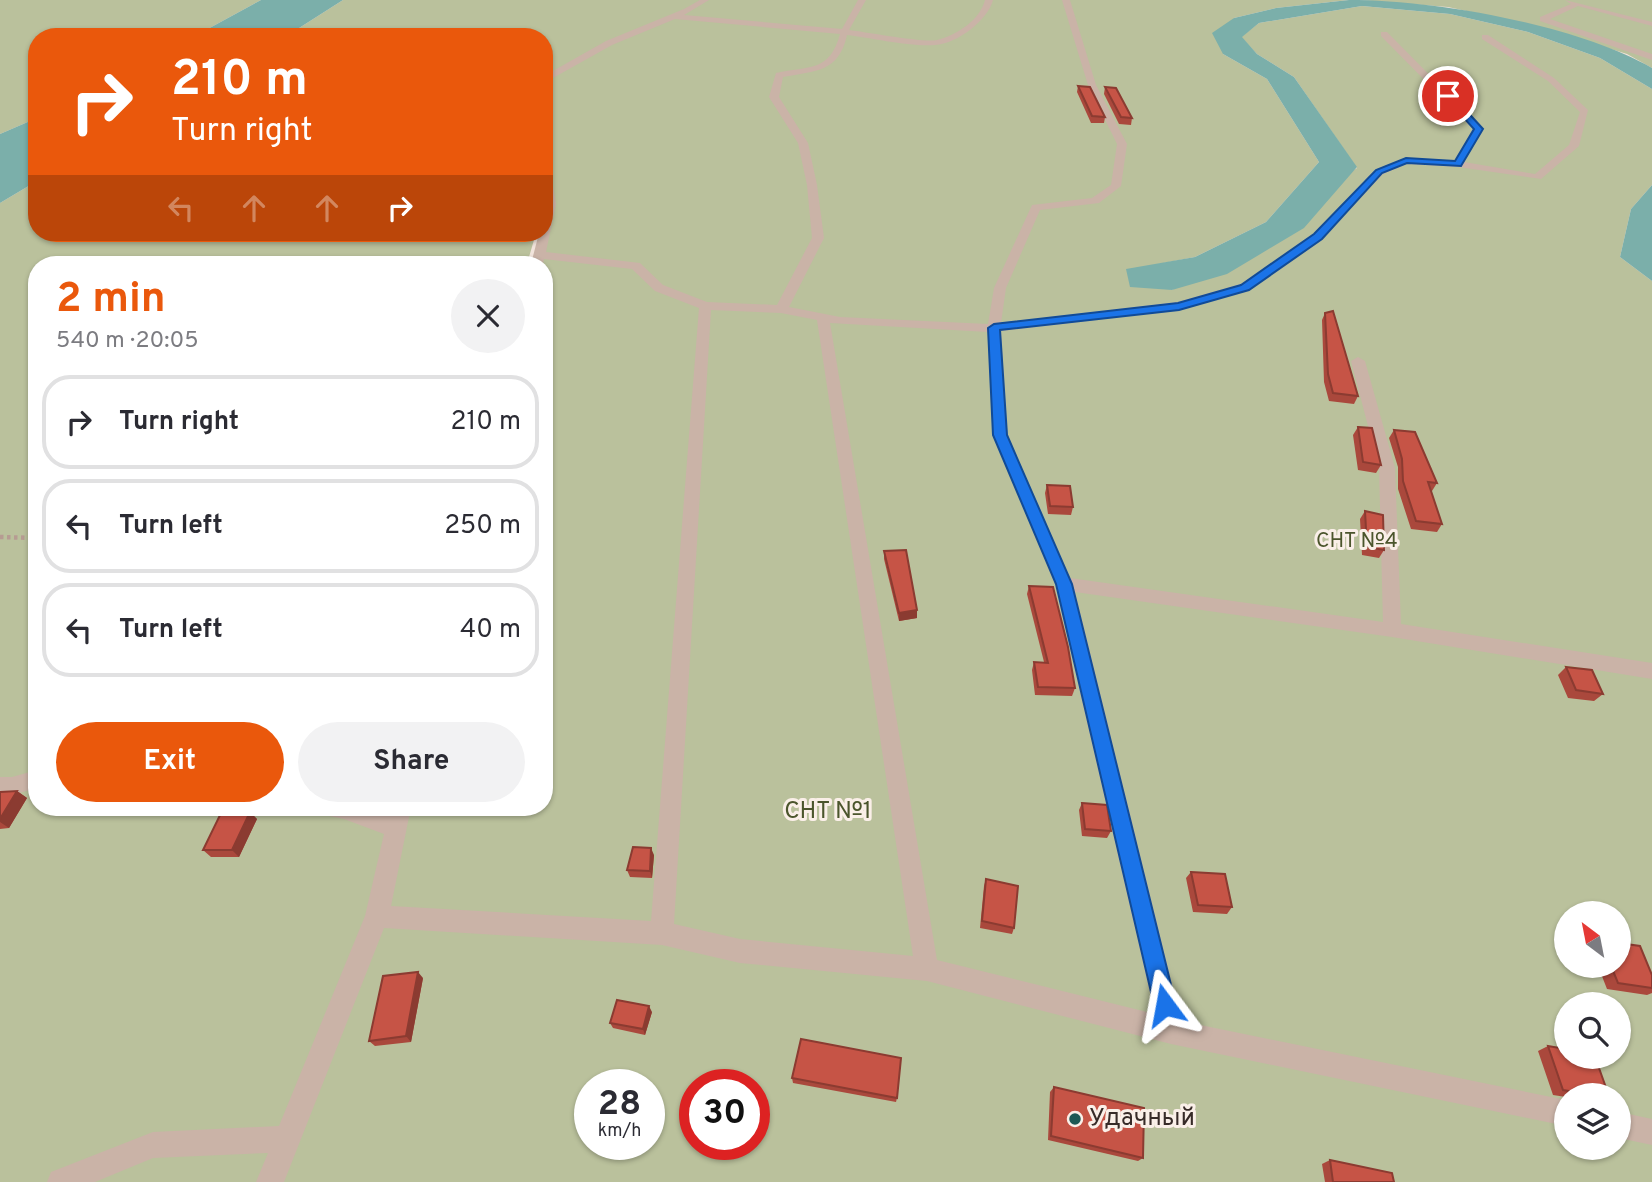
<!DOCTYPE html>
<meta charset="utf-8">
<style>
body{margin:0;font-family:Overpass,sans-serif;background:#f2f2f3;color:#2b2b33;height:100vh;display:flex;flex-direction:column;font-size:26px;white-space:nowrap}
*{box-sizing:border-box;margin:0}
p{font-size:23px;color:#7c7c81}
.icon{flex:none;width:38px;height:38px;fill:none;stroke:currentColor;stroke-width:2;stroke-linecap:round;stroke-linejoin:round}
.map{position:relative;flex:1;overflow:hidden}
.panel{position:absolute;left:28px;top:256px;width:525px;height:560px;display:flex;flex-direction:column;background:#fff;border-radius:28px;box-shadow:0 2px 5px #0004}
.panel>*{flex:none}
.top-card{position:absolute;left:28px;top:28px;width:525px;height:214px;border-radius:28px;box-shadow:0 2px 5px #0004;background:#ea580c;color:#fff;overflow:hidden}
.needle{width:46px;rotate:328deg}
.controls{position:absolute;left:1554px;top:901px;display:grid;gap:14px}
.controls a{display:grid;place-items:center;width:77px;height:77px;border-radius:50%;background:#fff;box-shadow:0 2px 5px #0004;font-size:35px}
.speed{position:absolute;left:574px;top:1069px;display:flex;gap:14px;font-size:35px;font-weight:700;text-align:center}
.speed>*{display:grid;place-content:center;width:91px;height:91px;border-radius:50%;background:#fff;box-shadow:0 2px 5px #0004;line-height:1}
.speed small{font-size:18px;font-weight:400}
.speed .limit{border:10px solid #d22;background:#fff;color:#111}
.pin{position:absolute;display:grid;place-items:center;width:60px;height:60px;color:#fff;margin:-30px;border:4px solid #fff;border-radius:50%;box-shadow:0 2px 7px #0007}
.me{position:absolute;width:77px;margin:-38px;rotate:347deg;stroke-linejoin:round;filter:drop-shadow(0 0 5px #0008)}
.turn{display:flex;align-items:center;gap:24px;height:147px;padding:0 28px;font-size:32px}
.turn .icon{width:91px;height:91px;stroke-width:2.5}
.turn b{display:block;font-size:49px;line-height:60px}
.lanes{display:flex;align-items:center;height:66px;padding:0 28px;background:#0003;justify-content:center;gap:35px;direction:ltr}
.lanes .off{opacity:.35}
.round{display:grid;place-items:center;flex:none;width:74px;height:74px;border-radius:37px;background:#f2f2f3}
.summary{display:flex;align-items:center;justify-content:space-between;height:119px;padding:0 28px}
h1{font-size:42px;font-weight:700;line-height:52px;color:#ea580c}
.primary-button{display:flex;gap:14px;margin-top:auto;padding:14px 28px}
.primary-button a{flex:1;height:80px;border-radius:42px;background:#ea580c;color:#fff;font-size:28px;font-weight:700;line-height:80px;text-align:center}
.primary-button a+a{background:#f2f2f3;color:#2b2b33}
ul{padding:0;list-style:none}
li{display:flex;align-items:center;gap:21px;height:94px;margin:0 14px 10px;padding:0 14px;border:4px solid #e1e1e2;border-radius:28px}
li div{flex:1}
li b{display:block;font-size:26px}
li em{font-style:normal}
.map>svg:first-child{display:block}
.green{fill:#bac19c;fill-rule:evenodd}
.water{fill:#7bafaa}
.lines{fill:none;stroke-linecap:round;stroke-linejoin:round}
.path{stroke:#b69c92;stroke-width:4.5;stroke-dasharray:3.5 3.5;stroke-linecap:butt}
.minor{fill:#cab3a7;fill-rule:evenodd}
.wall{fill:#aa483c}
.shaded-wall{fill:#8b3b31}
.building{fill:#c65446;stroke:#8b3b31;stroke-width:2}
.route{fill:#1a73e8;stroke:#114b97;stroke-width:2}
.poi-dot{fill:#1d5854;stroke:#faefe8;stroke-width:2.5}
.labels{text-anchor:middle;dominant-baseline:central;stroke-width:6;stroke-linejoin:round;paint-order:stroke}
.park-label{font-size:21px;fill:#4b552c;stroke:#faefe8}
.near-park-label{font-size:24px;fill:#4b552c;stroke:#faefe8}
.near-poi-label{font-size:24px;fill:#372b28;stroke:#faefe8;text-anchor:start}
</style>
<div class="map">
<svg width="1652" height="1182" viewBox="0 0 1652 1182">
<rect width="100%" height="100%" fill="#f2e4dc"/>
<path class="green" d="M0,0H261L193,37H37V118L0,134Z
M343,0H1349L1276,8L1234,18L1223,54L1267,79L1319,162L1266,222L1195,257L1127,270L1172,290L1357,168L1294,77L1257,54L1241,37L1259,23L1362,6L1450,14L1528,32L1600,58L1652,89V185L1631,209L1620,257L1652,281V1182H0V203L37,181V233H536L527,264H37V807H544V264H537L554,205L544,162V82L596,50L544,76V37H285ZM1566,914H1619V966H1566ZM1566,1004H1619V1057H1566ZM590,1085H649V1144H590ZM695,1085H754V1144H695ZM1566,1096H1619V1148H1566Z
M1360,0H1652V68L1627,54L1540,27L1448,7Z"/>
<path class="water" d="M261,0H343L285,37H193Z
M1349,0C1437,0 1576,25 1652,68V89L1600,58L1528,32L1450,14L1362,6L1259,23L1242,37L1257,54L1294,77L1357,167L1304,228L1227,274L1172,290L1130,287L1126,269L1195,257L1266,222L1319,162L1267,79L1223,54L1212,33L1234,18L1276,8Z
M37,118V181L0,203V134Z
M1652,185V281L1620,257L1631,209Z"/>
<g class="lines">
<path class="path" d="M0,537L37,538"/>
<path class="minor" d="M700,0H709L684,15L842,29L858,0H866L849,30C866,32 924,43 937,40C957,35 980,20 985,0H993C988,20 957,44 935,45C911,47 872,38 847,35C839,72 816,71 783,77L779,97L808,143L817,185L824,238L789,307L840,317L988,324L994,288L1032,205L1092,198L1111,185L1117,144L1088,85L1062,0H1070L1096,85L1127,144L1121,186L1099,203L1040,210L1006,288L1001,323L1178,302L1241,284L1314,234L1375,170L1406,158L1455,161L1473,129L1381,36V32H1387L1483,129L1464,162L1535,174L1569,145L1580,112L1548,81L1482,39V35H1488L1554,78L1588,110L1579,146L1541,179L1458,167L1407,164L1383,174L1322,238L1249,290L1179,310L1001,331L1007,435L1070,578L1383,622L1379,468L1351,361L1358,357L1365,361L1395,468L1401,624L1652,663V679L1392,637L1075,592L1181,1021L1566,1100V1126L1171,1044L927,981L740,963L662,945L384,928L284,1182H256L268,1153L153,1158L95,1182H47L51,1172L153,1132L279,1126L365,916L384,834L344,819L320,814L317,807H364L388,816L391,807H411L391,906L651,921L699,308L655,291L632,269L544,259L543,264H531L539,233H544V159L549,162L556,204L546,252L640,263L663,285L707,302L777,305L812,238L807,185L798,143L769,97L776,73C809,66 830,72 840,34L675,19L612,45L544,83V76L606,41L684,9ZM711,310L781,313L817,320L913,956L740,939L674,924ZM830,323L988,332L993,435L1055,584L1155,1014L937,960Z
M1565,0L1652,22V26L1578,6L1550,19L1652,54V60L1540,21V17L1571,4Z
M37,770V788L12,795H0V777H12Z
M1619,1112L1652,1119V1145L1619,1138Z"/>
</g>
<path class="wall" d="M1078,86L1105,117L1104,123H1091L1077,92Z
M1105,87L1132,118L1131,125L1119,124L1104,94Z
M1325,313L1358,396L1354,404L1329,401L1324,382L1322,320Z
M1358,427L1381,465L1376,473L1358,470L1353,435Z
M1394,430L1437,483L1432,491H1431L1442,524L1437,532L1411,529L1398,489V467L1389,438Z
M1047,485L1073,507L1071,515L1048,514L1045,493Z
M1365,511L1384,550L1379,558L1362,555L1360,519Z
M884,551L917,618L899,621L884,559Z
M1029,586L1075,688L1072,696L1035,695L1032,670L1034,662H1044L1027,594Z
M1566,667L1603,694L1594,701L1568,698L1558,675Z
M17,791L27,798L9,828L0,829V792Z
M1082,803L1111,831L1107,838L1082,836L1079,810Z
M250,812L257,819L239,857H211L203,850Z
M654,855L652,878L630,877L627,870Z
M1191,872L1232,907L1227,914L1193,912L1186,878Z
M986,879L1014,928L1012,934L980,928L984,886Z
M1598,966H1619L1652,975V993L1647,995L1607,989Z
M423,978L411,1042L375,1046L369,1041Z
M652,1012L645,1035L613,1028L610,1023Z
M1548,1046L1609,1096H1566V1097L1553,1095L1538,1051Z
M792,1078L897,1098L896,1102L793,1083Z
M1054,1087L1143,1158L1138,1161L1048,1140L1050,1092Z
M1330,1160L1394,1182H1325L1322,1164Z"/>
<path class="shaded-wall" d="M917,610V618L899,621V613Z
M17,791L27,798L9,828L0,822V819Z
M250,812L257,819L239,857L232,850Z
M651,848L654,855L652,878L650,871Z
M418,972L423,978L411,1042L406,1036Z
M649,1006L652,1012L645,1035L643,1029Z"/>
<path class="building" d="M1078,86L1090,87L1105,117L1092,116Z
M1105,87L1116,88L1132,118L1121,117Z
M1333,311L1358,396L1333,393L1328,374L1325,313Z
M1358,427L1372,428L1381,465L1363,462Z
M1394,430L1415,432L1437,483L1428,482L1442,524L1416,521L1403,481L1402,459Z
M1047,485L1070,486L1073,507L1050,506Z
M1365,511L1383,515L1384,550L1367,547Z
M906,550L917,610L899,613L884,551Z
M1029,586L1053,587L1068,647L1075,688L1038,687L1034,662L1048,663Z
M1566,667L1592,670L1603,694L1576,690Z
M17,791L0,819V792Z
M1082,803L1107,805L1111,831L1085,829Z
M222,811L250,812L232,850H203Z
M633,847L651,848L650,871L627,870Z
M1191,872L1225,874L1232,907L1198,905Z
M986,879L1018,886L1014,928L982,921Z
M1619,943L1640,946L1652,975V988L1618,983L1611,966H1619Z
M418,972L406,1036L369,1041L383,976Z
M617,1000L649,1006L643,1029L610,1023Z
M801,1039L901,1058L897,1098L792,1078Z
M1548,1046L1566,1049V1057H1595L1609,1096H1598L1563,1090Z
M1054,1087L1144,1108L1143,1158L1051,1136Z
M1330,1160L1392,1173L1394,1182H1333Z"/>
<path class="route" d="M1445,94H1451L1483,129L1461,166L1407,163L1382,173L1322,239L1249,290L1179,310L1000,330L1007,435L1072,584L1176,1005L1173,1013L1165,1016L1157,1013L1154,1005L1056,584L993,435L988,328L994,324L1178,303L1241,285L1314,234L1376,170L1406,158L1455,161L1474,129L1445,97Z"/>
<circle class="poi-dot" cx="1075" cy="1119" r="7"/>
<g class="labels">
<g class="park-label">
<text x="1357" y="541">СНТ №4</text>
</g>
<g class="near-park-label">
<text x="828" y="812">СНТ №1</text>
</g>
<g class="near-poi-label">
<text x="1089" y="1119">Удачный</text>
</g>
</g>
</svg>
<div class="controls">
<a><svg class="needle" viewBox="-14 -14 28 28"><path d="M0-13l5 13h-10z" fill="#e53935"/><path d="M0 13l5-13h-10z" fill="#7c7c81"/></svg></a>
<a><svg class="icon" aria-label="search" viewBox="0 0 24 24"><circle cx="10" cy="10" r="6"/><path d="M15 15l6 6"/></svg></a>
<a><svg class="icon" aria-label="layers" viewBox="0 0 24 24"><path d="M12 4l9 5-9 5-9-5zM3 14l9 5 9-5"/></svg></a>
</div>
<div class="speed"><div>28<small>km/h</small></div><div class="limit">30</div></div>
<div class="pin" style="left:1448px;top:96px;background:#d93025"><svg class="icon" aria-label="arrive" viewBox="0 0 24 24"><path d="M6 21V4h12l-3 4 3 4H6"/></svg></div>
<svg class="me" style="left:1165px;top:1005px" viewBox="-20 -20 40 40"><path d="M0-17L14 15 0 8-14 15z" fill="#1a73e8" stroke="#fff" stroke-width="4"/></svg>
<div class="top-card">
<div class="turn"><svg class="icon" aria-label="right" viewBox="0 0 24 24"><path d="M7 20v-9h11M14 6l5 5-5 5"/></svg><div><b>210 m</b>Turn right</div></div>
<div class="lanes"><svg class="icon off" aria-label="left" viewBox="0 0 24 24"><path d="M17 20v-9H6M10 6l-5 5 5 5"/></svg><svg class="icon off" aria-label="ahead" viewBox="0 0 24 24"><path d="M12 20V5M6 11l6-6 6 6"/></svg><svg class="icon off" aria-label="ahead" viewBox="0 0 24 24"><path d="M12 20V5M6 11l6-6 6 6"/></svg><svg class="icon" aria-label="right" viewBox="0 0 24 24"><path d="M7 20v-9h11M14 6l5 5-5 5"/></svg></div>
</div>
<section class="panel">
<div class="summary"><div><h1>2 min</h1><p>540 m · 20:05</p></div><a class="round"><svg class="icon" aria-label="close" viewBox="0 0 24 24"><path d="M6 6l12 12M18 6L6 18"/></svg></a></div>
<ul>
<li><svg class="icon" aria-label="right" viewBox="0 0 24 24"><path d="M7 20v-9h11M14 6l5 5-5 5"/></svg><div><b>Turn right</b></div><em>210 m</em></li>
<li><svg class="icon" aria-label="left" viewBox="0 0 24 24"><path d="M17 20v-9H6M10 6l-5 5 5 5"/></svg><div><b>Turn left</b></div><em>250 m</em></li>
<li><svg class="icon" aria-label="left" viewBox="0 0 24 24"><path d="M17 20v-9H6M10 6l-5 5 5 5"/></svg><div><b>Turn left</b></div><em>40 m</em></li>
</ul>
<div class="primary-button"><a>Exit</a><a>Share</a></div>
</section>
</div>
